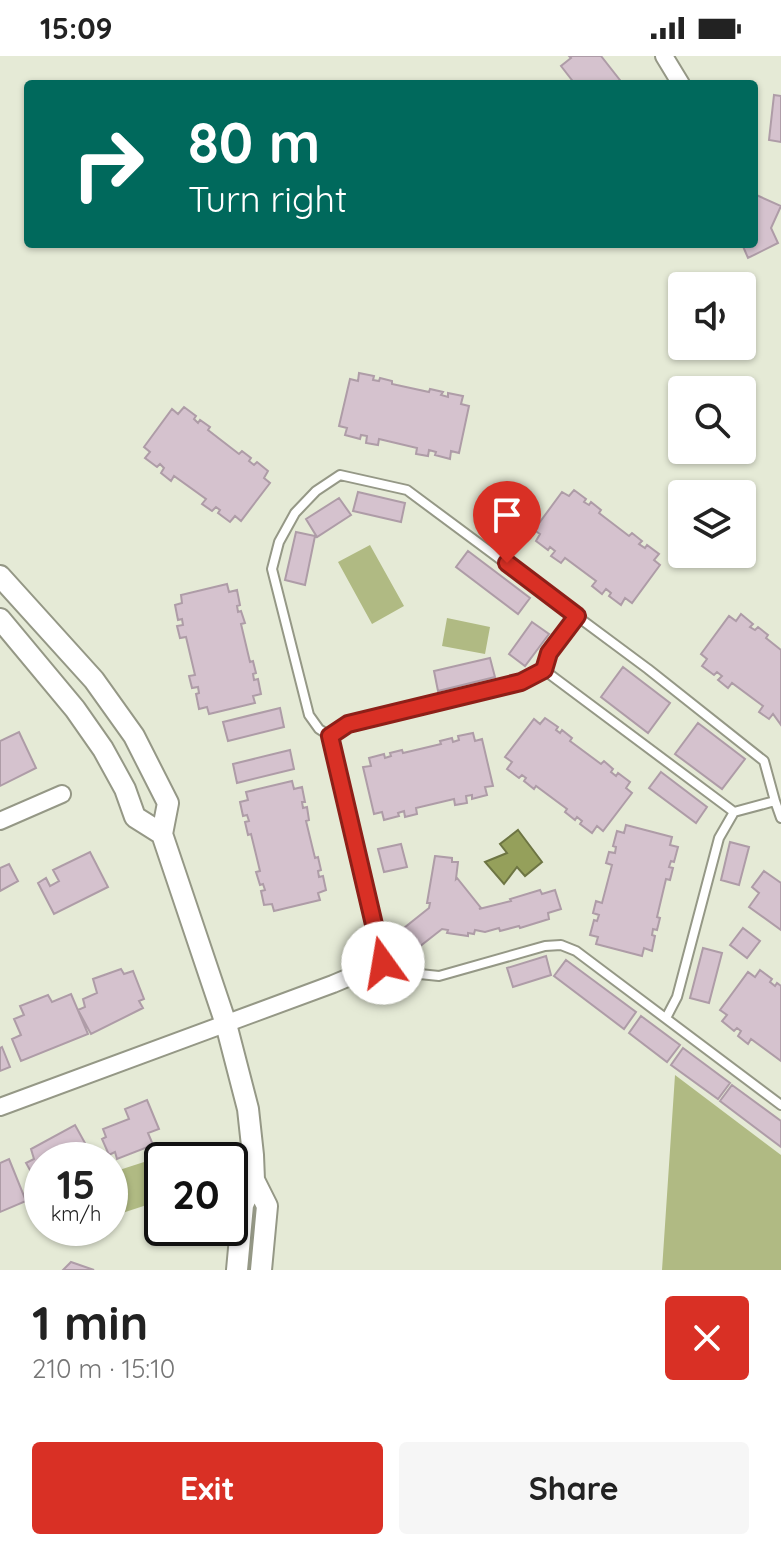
<!DOCTYPE html>
<meta charset="utf-8">
<style>
body{margin:0;font-family:Quicksand,sans-serif;background:#f6f6f6;color:#222;height:100vh;display:flex;flex-direction:column;font-size:30px;white-space:nowrap}
*{box-sizing:border-box;margin:0}
p{font-size:26px;color:#767676}
.icon{flex:none;width:44px;height:44px;fill:none;stroke:currentColor;stroke-width:2;stroke-linecap:round;stroke-linejoin:round}
.map{position:relative;height:1214px;overflow:hidden}
.drawer{display:flex;flex-direction:column;background:#fff;flex:1}
.drawer>*{flex:none}
.hud{position:absolute;left:24px;top:24px;width:734px;height:168px;border-radius:8px;box-shadow:0 2px 6px #0004;background:#00695c;color:#fff;overflow:hidden}
.buttons{position:absolute;left:668px;top:216px;display:grid;gap:16px}
.buttons a{display:grid;place-items:center;width:88px;height:88px;border-radius:8px;background:#fff;box-shadow:0 2px 6px #0004;font-size:40px}
.speed{position:absolute;left:24px;top:1086px;display:flex;gap:16px;font-size:40px;font-weight:700;text-align:center}
.speed>*{display:grid;place-content:center;width:104px;height:104px;border-radius:50%;background:#fff;box-shadow:0 2px 6px #0004;line-height:1}
.speed small{font-size:20px;font-weight:400}
.speed .limit{border:4px solid #111;border-radius:12px;background:#fff;color:#111}
.pin{position:absolute;display:grid;place-items:center;width:68px;height:68px;color:#fff;margin:-82px -34px;border-radius:50% 50% 50% 0;rotate:-45deg;box-shadow:0 0 8px #0007}
.pin .icon{rotate:45deg}
.me{position:absolute;width:88px;margin:-44px;rotate:347deg;stroke-linejoin:round;filter:drop-shadow(0 0 6px #0008)}
.turn{display:flex;align-items:center;gap:28px;height:168px;padding:0 32px;font-size:36px}
.turn .icon{width:104px;height:104px;stroke-width:2.5}
.turn b{display:block;font-size:56px;line-height:68px}
.round{display:grid;place-items:center;flex:none;width:84px;height:84px;border-radius:8px;background:#f6f6f6}
.summary{display:flex;align-items:center;justify-content:space-between;height:136px;padding:0 32px}
h1{font-size:48px;font-weight:800;line-height:60px}
.primary-button{display:flex;gap:16px;margin-top:auto;padding:16px 32px}
.primary-button a{flex:1;height:92px;border-radius:8px;background:#d93025;color:#fff;font-size:32px;font-weight:800;line-height:92px;text-align:center}
.primary-button a+a{background:#f6f6f6;color:#222}
.status{display:flex;justify-content:space-between;align-items:center;height:56px;padding:0 40px;background:#fff;direction:ltr}
.status svg{height:22px;fill:currentColor}
.map>svg:first-child{display:block}
.green{fill:#b0ba83}
.water{fill:#95a05b;stroke:#6d7543;stroke-width:2}
.building{fill:#d5c2ce;stroke:#ae9ca7;stroke-width:2}
.lines{fill:none;stroke-linecap:round;stroke-linejoin:round}
.service-casing{stroke:#959886;stroke-width:12}
.minor-casing{stroke:#959886;stroke-width:20}
.tertiary-casing{stroke:#959886;stroke-width:24}
.service{stroke:#fff;stroke-width:8}
.minor{stroke:#fff;stroke-width:16}
.tertiary{stroke:#fff;stroke-width:20}
.route-casing{stroke:#8d1f18;stroke-width:20}
.route{stroke:#d93025;stroke-width:14}
</style>
<div class="status"><b>15:09</b><svg viewBox="0 0 49 12"><path d="M0 12V9h3v3zM5 12V6h3v6zM10 12V3h3v9zM15 12V0h3v12zM26 1h20v11H26zM47 4h2v5h-2z"/></svg></div>
<div class="map">
<svg width="781" height="1214" viewBox="0 0 781 1214">
<rect width="100%" height="100%" fill="#e5ead6"/>
<path class="green" d="M370,489L404,550L372,568L338,506Z
M447,562L490,571L485,598L442,590Z
M675,1019L781,1099V1214H662Z
M175,1096L178,1104H162V1144L110,1161V1117Z"/>
<path class="water" d="M518,774L542,806L525,820L517,811L504,828L485,806L507,797L500,788Z"/>
<path class="building" d="M569,0H601L623,28H575L561,10L571,2Z
M774,39L781,40V86L769,84Z
M754,138L781,150L771,172L778,187L748,202L742,188H754Z
M359,317L374,320L373,324L379,325L380,322L392,325V328L429,336L430,333L443,336L441,339L448,341V337L463,340L461,348L469,350L459,397L451,395L450,403L435,399L436,396L429,394L428,400L416,398L417,392L379,383L378,389L366,387L367,380L361,379L360,383L345,379L347,372L339,370L350,323L358,325Z
M184,351L196,360L194,363L198,367L200,364L210,371L208,374L239,398L242,395L251,402L249,405L254,409L257,406L268,415L264,422L270,427L241,465L235,460L230,466L218,457L220,454L216,451L212,455L202,448L206,443L174,420L171,425L161,417L164,412L160,408L157,411L145,402L150,396L144,391L172,353L178,358Z
M574,434L586,443L584,446L589,449L591,446L601,454L599,457L629,480L632,477L642,485L639,488L645,492L647,489L659,498L654,504L660,509L632,547L625,542L621,549L609,540L611,537L606,533L602,538L592,530L596,525L565,502L561,507L551,500L555,495L550,491L548,494L536,485L540,478L534,474L562,436L569,440Z
M358,436L405,447L401,466L353,455Z
M339,442L351,459L317,481L306,463Z
M296,476L315,480L305,529L285,524Z
M468,495L530,542L518,558L456,511Z
M227,528L229,536L237,534L240,549L237,550L238,556L241,555L245,567L241,568L250,606L253,605L256,617L253,618L254,624L258,623L261,638L253,640L255,647L209,658L207,651L199,653L196,638L199,637L198,631L192,632L189,620L195,619L186,581L180,582L177,570L183,569L182,563L178,564L175,549L182,547L181,539Z
M741,558L753,568L750,571L755,574L758,571L768,579L766,582L781,594V669L773,658L769,663L759,656L763,650L732,627L728,632L718,624L722,620L717,616L714,619L702,610L707,603L701,598L729,560L736,565Z
M532,566L549,578L525,610L509,598Z
M490,602L495,621L438,635L434,615Z
M623,611L670,647L648,677L601,641Z
M280,652L284,671L228,685L223,666Z
M545,662L558,671L556,674L560,677L562,674L572,682L570,685L601,708L604,705L613,713L611,716L616,720L618,717L630,726L626,732L632,737L603,775L597,770L592,777L580,768L582,765L577,761L575,764L565,756L567,753L536,730L534,733L524,725L526,722L522,719L519,722L507,713L512,706L505,701L534,663L540,668Z
M698,667L745,703L722,733L675,698Z
M19,676L36,712L0,730V685Z
M473,677L475,685L482,683L493,730L485,731L487,739L472,743V739L466,740L467,747L455,749L454,743L416,752L417,758L405,761L404,755L398,757L399,760L384,764L382,756L374,758L363,711L371,710L369,702L384,698L385,702L391,700L390,697L402,694L403,697L441,688L440,685L452,682L453,686L459,684L458,680Z
M290,694L294,713L237,727L233,708Z
M661,716L707,751L696,767L649,732Z
M292,725L294,733L302,731L305,746H302L303,752L307,751L309,764L306,765L315,802L318,801L321,814L318,815L319,821L323,820L326,834L318,837L320,844L274,855L272,848L264,849L261,835L265,834L263,828L260,829L256,816L260,815L251,778L248,779L245,766L249,765L247,759L243,760L240,746L248,744L246,736Z
M626,769L672,781L670,789L678,791L674,806L671,805L669,811L673,812L670,824L666,823L657,861L660,862L657,874L653,873L652,879L655,880L652,895L644,892L642,900L596,888L598,881L590,879L594,864L597,865L599,859L593,857L596,845L602,847L612,809L606,807L609,796L615,797L616,791L613,790L617,775L624,777Z
M730,786L749,791L739,829L721,824Z
M401,788L407,811L384,816L378,793Z
M90,796L108,831L54,858L38,827L46,822L50,830L59,825L53,814Z
M435,800L452,802V806H458L456,823L457,822L481,852L479,853L511,845L510,843L540,834L542,838L555,834L561,853L548,857L549,863L520,872L519,870L500,875L499,872L485,876L475,874L474,878L468,877V880L447,877L448,874L442,873L419,891L404,872L429,852L430,847H427Z
M9,808L18,825L0,835V812Z
M764,815L781,827V874L749,851L759,837L752,831Z
M743,872L760,885L747,902L730,889Z
M703,892L722,897L709,947L690,942Z
M546,900L551,919L513,931L507,912Z
M566,904L636,956L624,973L554,920Z
M121,913L124,918L133,915L144,943L139,945L143,952L91,978L78,954L85,951L83,943L97,937L93,923Z
M760,914L772,923L770,926L775,930L777,927L781,930V1005L751,983L748,988L738,980L741,975L737,972L734,975L722,965L727,959L720,954L748,916L755,921Z
M71,938L88,978L21,1005L12,983L21,979L14,963L24,959L20,950L48,939L52,946Z
M641,960L680,989L667,1006L629,977Z
M2,991L10,1011L0,1015V992Z
M683,992L730,1027L718,1043L671,1009Z
M732,1029L781,1065V1091L720,1045Z
M147,1044L159,1073L148,1077L153,1089L117,1103L115,1096L109,1099L102,1083L106,1081L103,1073L129,1063L125,1053Z
M75,1069L85,1087L76,1092L81,1104H42V1119L35,1123L26,1107L34,1103L31,1093Z
M9,1103L26,1145L0,1156V1107Z
M71,1206L94,1214H63Z"/>
<g class="lines">
<defs>
<path id="service" d="M544,614L549,597L577,560
M330,680L319,673L309,659L272,513L279,486L295,457L316,435L340,419L407,434L648,613L764,705L775,745
M781,762L775,745L734,756L544,614L521,626L348,668L330,680L383,907L410,917L439,920L545,890L561,889L576,895L781,1049
M666,962L677,941L719,782L734,756"/>
<path id="minor" d="M664,0L681,28
M0,765L62,738
M0,1051L333,928L383,907"/>
<path id="tertiary" d="M0,520L94,624L134,680L168,747L162,778L226,968L248,1053L253,1099L254,1124L243,1149L237,1214
M0,563L75,653L103,693L125,733L135,761L162,778
M254,1124L267,1150L261,1214"/>
</defs>
<use href="#service" class="service-casing"/>
<use href="#minor" class="minor-casing"/>
<use href="#tertiary" class="tertiary-casing"/>
<use href="#service" class="service"/>
<use href="#minor" class="minor"/>
<use href="#tertiary" class="tertiary"/>
</g>
<g class="lines">
<defs>
<path id="route" d="M383,907L330,680L348,668L521,626L544,614L549,597L577,560L507,507"/>
</defs>
<use href="#route" class="route-casing"/>
<use href="#route" class="route"/>
</g>
</svg>
<div class="buttons">
<a><svg class="icon" aria-label="sound" viewBox="0 0 24 24"><path d="M4 9h4l5-4v14l-5-4H4zM17 9q2 3 0 6"/></svg></a>
<a><svg class="icon" aria-label="search" viewBox="0 0 24 24"><circle cx="10" cy="10" r="6"/><path d="M15 15l6 6"/></svg></a>
<a><svg class="icon" aria-label="layers" viewBox="0 0 24 24"><path d="M12 4l9 5-9 5-9-5zM3 14l9 5 9-5"/></svg></a>
</div>
<div class="speed"><div>15<small>km/h</small></div><div class="limit">20</div></div>
<div class="pin" style="left:507px;top:507px;background:#d93025"><svg class="icon" aria-label="arrive" viewBox="0 0 24 24"><path d="M6 21V4h12l-3 4 3 4H6"/></svg></div>
<svg class="me" style="left:383px;top:907px" viewBox="-20 -20 40 40"><circle r="19" fill="#fff"/><path d="M0-13L10 11 0 6-10 11z" fill="#d93025"/></svg>
<div class="hud">
<div class="turn"><svg class="icon" aria-label="right" viewBox="0 0 24 24"><path d="M7 20v-9h11M14 6l5 5-5 5"/></svg><div><b>80 m</b>Turn right</div></div>
</div>
</div>
<section class="drawer">
<div class="summary"><div><h1>1 min</h1><p>210 m · 15:10</p></div><a class="round" style="background:#d93025;color:#fff"><svg class="icon" aria-label="close" viewBox="0 0 24 24"><path d="M6 6l12 12M18 6L6 18"/></svg></a></div>
<div class="primary-button"><a>Exit</a><a>Share</a></div>
</section>
